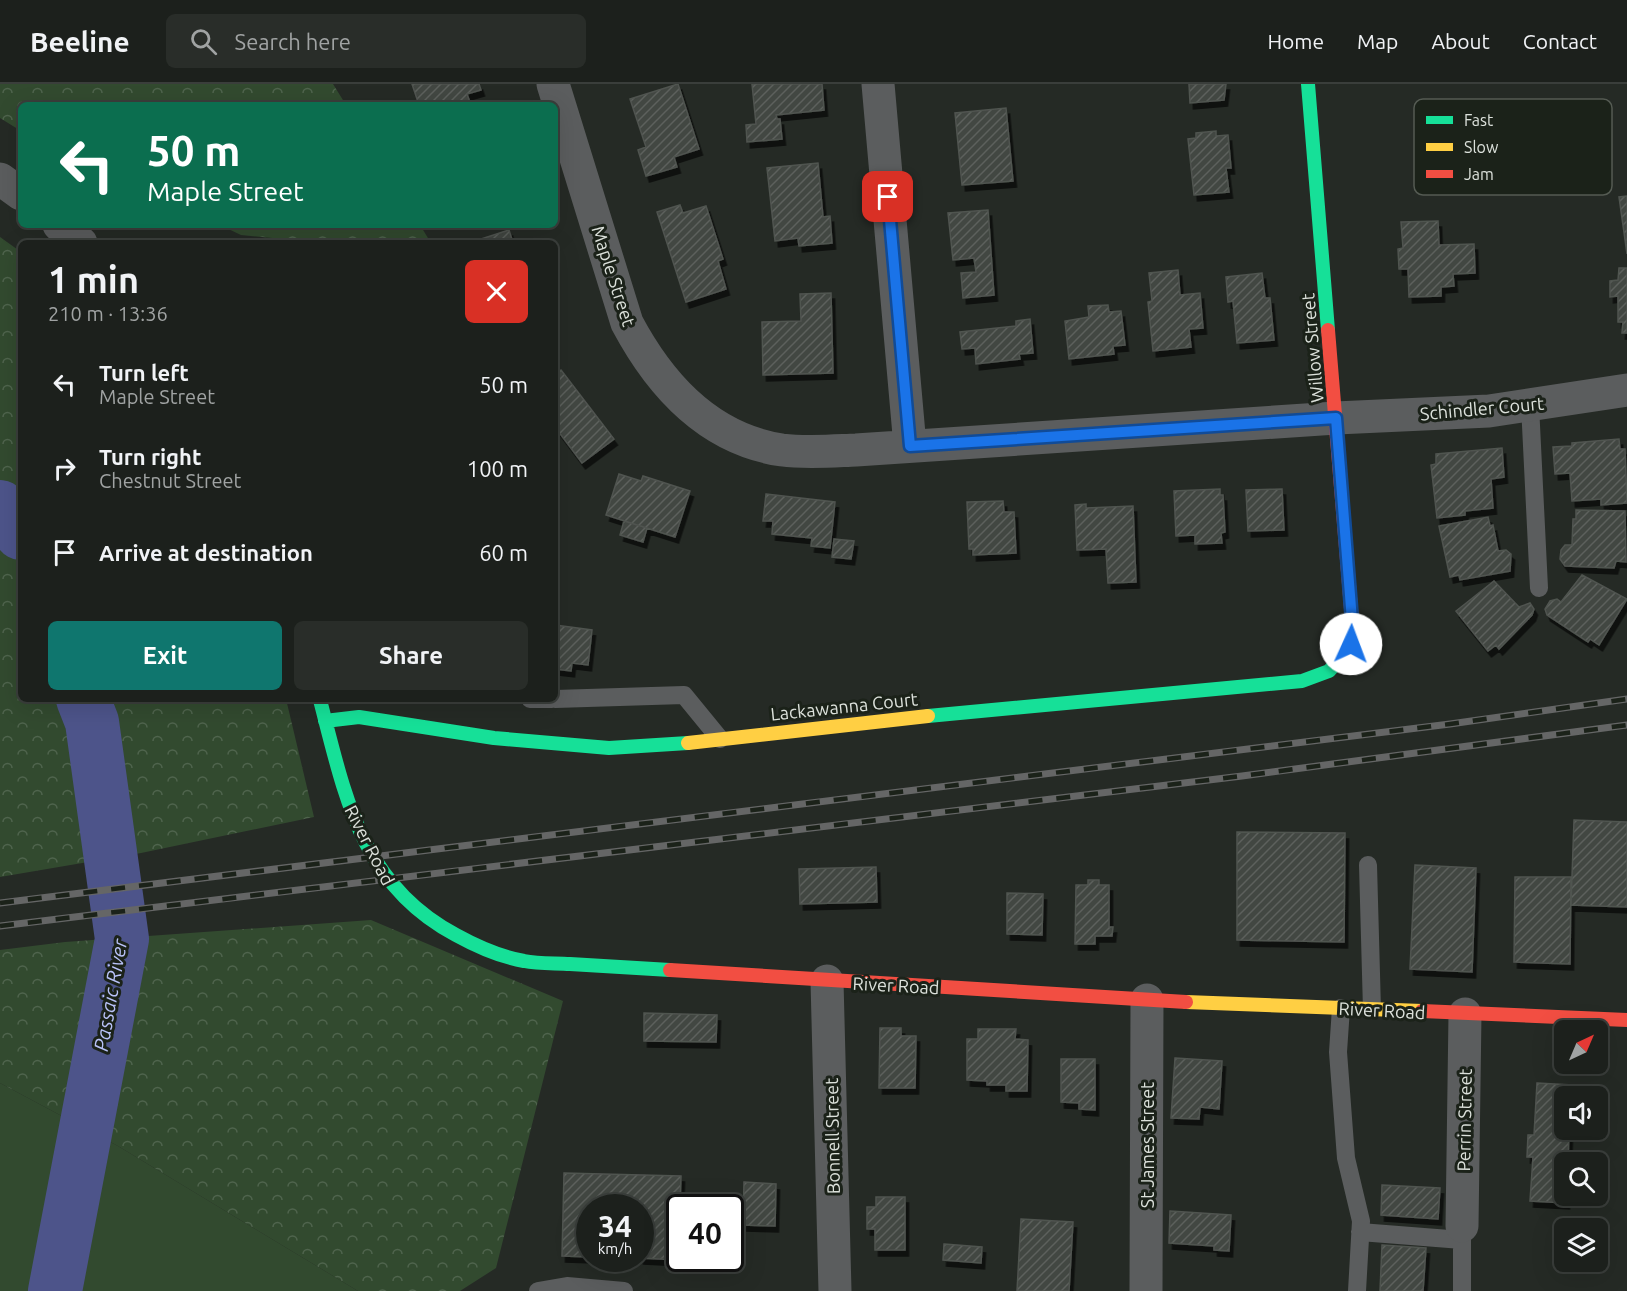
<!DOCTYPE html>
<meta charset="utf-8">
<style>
body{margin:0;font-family:Ubuntu,sans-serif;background:#292d29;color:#f1f3f6;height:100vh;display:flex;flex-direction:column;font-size:22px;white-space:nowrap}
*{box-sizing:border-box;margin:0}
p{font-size:20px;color:#a0a3a3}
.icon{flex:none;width:33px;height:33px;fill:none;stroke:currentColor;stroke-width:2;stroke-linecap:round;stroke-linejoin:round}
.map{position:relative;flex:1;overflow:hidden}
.details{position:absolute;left:18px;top:156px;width:540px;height:462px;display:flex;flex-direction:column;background:#1c201c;border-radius:9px;box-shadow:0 6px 24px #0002,0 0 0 2px #3a3e3b}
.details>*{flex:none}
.guide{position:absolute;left:18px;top:18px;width:540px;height:126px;border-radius:9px;box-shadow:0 6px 24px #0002,0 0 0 2px #3a3e3b;background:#0b6e4f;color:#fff;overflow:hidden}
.needle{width:39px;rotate:44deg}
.buttons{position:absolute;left:1554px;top:936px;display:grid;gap:12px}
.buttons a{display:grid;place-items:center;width:54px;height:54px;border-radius:9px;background:#1c201c;box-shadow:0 6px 24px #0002,0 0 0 2px #3a3e3b;font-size:30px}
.speed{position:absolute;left:576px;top:1110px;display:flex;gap:12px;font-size:30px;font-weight:700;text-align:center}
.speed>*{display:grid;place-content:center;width:78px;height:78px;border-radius:50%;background:#1c201c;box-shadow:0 6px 24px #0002,0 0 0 2px #3a3e3b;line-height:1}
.speed small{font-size:15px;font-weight:400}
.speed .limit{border:3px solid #111;border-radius:9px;background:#fff;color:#111}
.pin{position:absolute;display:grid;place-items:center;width:51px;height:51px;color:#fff;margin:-26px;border-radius:12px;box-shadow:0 3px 9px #0006}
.me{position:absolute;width:66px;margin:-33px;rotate:2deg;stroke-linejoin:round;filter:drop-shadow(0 0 4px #0008)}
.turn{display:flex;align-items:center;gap:21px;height:126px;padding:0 30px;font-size:27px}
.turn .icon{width:78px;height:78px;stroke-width:2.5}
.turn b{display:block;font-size:42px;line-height:51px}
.round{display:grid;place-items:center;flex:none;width:63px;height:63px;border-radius:9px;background:#292d29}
.summary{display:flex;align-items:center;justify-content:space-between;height:102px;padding:0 30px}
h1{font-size:36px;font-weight:700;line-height:45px}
.action{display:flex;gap:12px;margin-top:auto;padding:12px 30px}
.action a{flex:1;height:69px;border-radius:9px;background:#0f766e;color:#fff;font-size:24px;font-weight:700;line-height:69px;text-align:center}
.action a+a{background:#292d29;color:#f1f3f6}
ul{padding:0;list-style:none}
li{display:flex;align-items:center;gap:18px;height:84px;padding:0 30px}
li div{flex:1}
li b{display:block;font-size:22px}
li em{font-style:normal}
header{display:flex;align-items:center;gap:36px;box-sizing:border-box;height:84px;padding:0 30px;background:#1c201c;border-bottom:2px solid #3a3e3b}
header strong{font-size:28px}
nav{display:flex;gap:33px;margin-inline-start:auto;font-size:21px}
.search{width:420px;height:54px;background:#292d29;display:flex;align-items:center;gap:15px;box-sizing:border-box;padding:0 21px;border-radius:9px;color:#a0a3a3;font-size:22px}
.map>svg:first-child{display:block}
.green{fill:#324a2f}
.forest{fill:url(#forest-crowns)}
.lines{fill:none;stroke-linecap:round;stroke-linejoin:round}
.river{stroke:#4d548a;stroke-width:54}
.building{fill:url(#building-hatch);stroke:#505450;stroke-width:1.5;filter:url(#shadow)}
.lane{stroke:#5b5d5e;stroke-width:18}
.street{stroke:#5b5d5e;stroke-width:33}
.fast{stroke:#16e098;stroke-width:14}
.slow{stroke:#ffcf43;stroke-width:14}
.jam{stroke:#f24e42;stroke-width:14}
.rail-casing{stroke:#656666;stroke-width:7}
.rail{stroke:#1b2219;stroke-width:4.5;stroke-dasharray:14;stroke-linecap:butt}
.route-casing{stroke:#114b97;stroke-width:15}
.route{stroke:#1a73e8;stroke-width:10}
.labels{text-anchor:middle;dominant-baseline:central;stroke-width:6;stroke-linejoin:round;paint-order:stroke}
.street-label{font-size:18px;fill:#dce1db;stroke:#1b2219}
.water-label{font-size:20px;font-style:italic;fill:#b9c2f8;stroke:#1b2219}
.key{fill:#1b2219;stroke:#555b53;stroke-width:1.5}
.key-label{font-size:16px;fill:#dce1db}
</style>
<header>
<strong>Beeline</strong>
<div class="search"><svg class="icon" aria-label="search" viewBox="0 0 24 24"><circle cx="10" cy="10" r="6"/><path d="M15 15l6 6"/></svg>Search here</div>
<nav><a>Home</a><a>Map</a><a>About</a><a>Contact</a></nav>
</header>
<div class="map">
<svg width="1627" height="1207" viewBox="0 0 1627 1207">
<defs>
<pattern id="forest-crowns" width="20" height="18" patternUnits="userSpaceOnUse" patternTransform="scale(1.5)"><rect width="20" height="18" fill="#324a2f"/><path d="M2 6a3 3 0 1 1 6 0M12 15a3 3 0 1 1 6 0" fill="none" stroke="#4f644d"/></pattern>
<pattern id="building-hatch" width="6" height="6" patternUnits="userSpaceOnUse" patternTransform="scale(1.5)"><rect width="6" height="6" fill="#424642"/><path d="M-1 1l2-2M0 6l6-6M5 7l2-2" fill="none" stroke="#5d605d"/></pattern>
<filter id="shadow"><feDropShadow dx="3.5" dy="6" stdDeviation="0" flood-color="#0009"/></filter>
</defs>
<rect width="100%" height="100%" fill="#252a25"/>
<path class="green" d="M0,999L118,1062L358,1207H0Z"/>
<path class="forest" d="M0,0H333L346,21H21V47L0,34Z
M220,141H420L431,159H325L241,151Z
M0,153L21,168V615H286L314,733L141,769L0,793Z
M371,836L563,917L496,1184L460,1207H358L118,1062L0,999V866L65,858Z"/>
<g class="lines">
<path class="river" d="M0,423L21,449
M55,1207L122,855L92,638L83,615"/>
</g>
<path class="building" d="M412,0H479L481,6L467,10L471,21H419Z
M678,0L699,65L674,73L677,83L646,92L638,66L646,63L630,15Z
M752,0H822L824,26L776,31L777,35H780L782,55L747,58L746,41L756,40Z
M1189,0H1226L1224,16L1190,19Z
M1006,24L1013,97L962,101L955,29Z
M1216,47V52L1228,51L1231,84H1226L1229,108L1194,111L1188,55L1196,54V49Z
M818,79L823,133L830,132L832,159L799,162L798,154L775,157L767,84Z
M1627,112V170L1619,113Z
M680,121L683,129L706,122L723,175L718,177L726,205L686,218L657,128Z
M988,126L994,211L963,214L961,189L976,188L974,174L953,176L948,129Z
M1438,137L1439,161L1474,160L1475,189L1453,190L1454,202L1441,203V212L1409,213L1408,185H1399L1398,165L1403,164L1401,138Z
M509,146L513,159H479L478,156Z
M1619,184H1627V249H1622L1623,238H1618V212L1610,213V197L1618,196Z
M1178,186L1180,211L1200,209L1203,244L1189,245L1191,263L1153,267L1148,218L1152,217L1149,189Z
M1262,189L1265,214H1270L1274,256L1237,259L1233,217L1228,218L1226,193Z
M831,209L833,289L763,291L762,238L801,237L800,210Z
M1108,221L1109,228L1121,227L1125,261L1113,262L1114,270L1069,275L1065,237L1089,233L1088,222Z
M1030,235L1033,269L1019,270L1020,275L976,280L975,264L962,265L960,248L1016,242V237Z
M561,286L614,355L582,379L555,343V291Z
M1619,355L1620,365H1625L1627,419L1601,421V415L1572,417L1570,389L1555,390L1553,363L1572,362V359Z
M1502,364L1504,393L1491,395L1493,424L1465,427V431L1437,434L1431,381L1436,380V370Z
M619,390L641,397L643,392L690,407L675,453L606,431Z
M1220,405V411H1223L1225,448L1221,449L1222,459L1195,460V451L1176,452L1174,407Z
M1282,405L1284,446L1248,447L1246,406Z
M766,410L835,418L830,464L811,462L812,454L772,450L773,437H763Z
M1003,417L1004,428H1014L1016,469L973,471V465H969L967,418Z
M1086,420V424L1133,422L1136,498L1108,499L1106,465L1077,466L1075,421Z
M1576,426L1625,427L1626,478L1616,477L1614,484L1565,482L1560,475L1561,466L1565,461H1572L1573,435H1576Z
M1488,433L1490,442L1493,441L1498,467L1506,466L1511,470L1510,487L1460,496L1459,491L1450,493L1439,442Z
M624,437L647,444L643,458L620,451Z
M834,455L854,457L851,475L832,473Z
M1582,491L1627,515L1599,561L1590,555L1588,558L1547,531L1545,525L1550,517L1557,515L1561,518Z
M1494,497L1519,523L1530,519L1534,525L1532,531L1499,565L1496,561L1488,567L1456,527Z
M555,541L592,546L588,581L572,579L571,587L555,585Z
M1574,736L1627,738V823L1571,821Z
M1237,748L1345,749L1344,858L1237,856Z
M1415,781L1476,784L1472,888L1410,885Z
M876,783L877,818L800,820L799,785Z
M1515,793H1571L1570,880L1514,878Z
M1088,796H1099V801H1109V843H1113L1112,852H1095V860H1075L1076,801H1088Z
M1007,809L1043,810L1042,851L1007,850Z
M644,929L717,931L716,958L644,957Z
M880,944H901V952H916L915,1004H879Z
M978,945H1016L1015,955L1028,956L1027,1007H1006V1001H987V997L967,996V955H978Z
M1175,974L1222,977L1219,1025L1200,1023L1199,1035L1171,1034Z
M1061,975H1095V1026L1079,1025V1019L1061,1018Z
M1537,999L1572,1001L1571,1012H1564V1046H1569L1568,1078H1564L1566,1119L1530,1117L1533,1073H1527L1528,1051H1534Z
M564,1089L681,1092L678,1176L640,1174V1124H590V1173L562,1172Z
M744,1098L776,1100L775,1142L743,1141Z
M1382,1101L1440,1104L1438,1135L1381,1131Z
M876,1113H905V1166H875V1145H867V1123H876Z
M1170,1127L1231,1131L1229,1167L1214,1166V1162L1169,1159Z
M1021,1135L1073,1138L1069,1207H1017Z
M944,1160L982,1163L981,1179L943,1176Z
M1382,1161L1426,1164L1423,1207H1380Z"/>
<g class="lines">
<path class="lane" d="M1530,321L1539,504
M530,615H552
M555,615L684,611L720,655
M1368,781L1372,926
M1341,924L1338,968L1346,1074L1361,1137L1357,1207
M1360,1148L1462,1156
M538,1207L567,1202L624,1207
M1462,1207V1144"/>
<path class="street" d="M553,0L627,239C660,301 708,355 782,366C806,369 831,367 856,366L1336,334L1489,327L1627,306
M878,0L910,362
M0,95L21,110
M59,141L81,159
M827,897L835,1207
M1462,1142L1465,930
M1146,1207L1147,916"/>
<path class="fast" d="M1308,0L1328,246
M320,616C345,712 361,801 456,851C476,862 501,873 524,877C539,880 555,879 570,880C603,882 636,884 670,886
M928,632L1302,597L1329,587L1346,568
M325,637L359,633L494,654L609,664L688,659"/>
<path class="slow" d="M688,659L928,632
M1186,918L1422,927"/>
<path class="jam" d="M1328,246L1353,549L1346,568
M670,886L1186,918
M1422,927L1627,936"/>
<defs>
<path id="rail" d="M0,819L1450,640L1627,615
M0,842L1242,692L1627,641"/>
</defs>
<use href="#rail" class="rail-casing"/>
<use href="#rail" class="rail"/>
</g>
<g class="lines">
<defs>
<path id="route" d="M888,113L910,362L1336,334L1353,549L1351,560"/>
</defs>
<use href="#route" class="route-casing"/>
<use href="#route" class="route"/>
</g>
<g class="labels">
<g class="street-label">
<text transform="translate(614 192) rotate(72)">Maple Street</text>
<text transform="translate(1312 264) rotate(-95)">Willow Street</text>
<text transform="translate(1482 324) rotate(-5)">Schindler Court</text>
<text transform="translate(844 622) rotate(-6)">Lackawanna Court</text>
<text transform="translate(370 761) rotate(63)">River Road</text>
<text transform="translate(896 901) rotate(3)">River Road</text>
<text transform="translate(1382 926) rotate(3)">River Road</text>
<text transform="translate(1464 1036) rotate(-89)">Perrin Street</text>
<text transform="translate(832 1052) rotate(-91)">Bonnell Street</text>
<text transform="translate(1147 1061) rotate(-90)">St James Street</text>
</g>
<g class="water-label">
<text transform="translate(110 911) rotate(-80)">Passaic River</text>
</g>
</g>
<rect x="1414" y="15" width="198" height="96" rx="9" class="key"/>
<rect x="1426" y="32" width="27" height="8" fill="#16e098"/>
<rect x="1426" y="59" width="27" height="8" fill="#ffcf43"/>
<rect x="1426" y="86" width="27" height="8" fill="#f24e42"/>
<g class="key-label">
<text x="1464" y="42">Fast</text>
<text x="1464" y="69">Slow</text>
<text x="1464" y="96">Jam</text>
</g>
</svg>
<div class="buttons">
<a><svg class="needle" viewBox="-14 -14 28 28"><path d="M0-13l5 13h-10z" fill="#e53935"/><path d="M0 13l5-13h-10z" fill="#a0a3a3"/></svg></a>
<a><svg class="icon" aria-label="sound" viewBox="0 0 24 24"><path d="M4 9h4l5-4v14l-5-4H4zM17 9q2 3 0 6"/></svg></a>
<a><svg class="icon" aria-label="search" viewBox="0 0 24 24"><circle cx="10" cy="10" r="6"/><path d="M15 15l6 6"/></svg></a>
<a><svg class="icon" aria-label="layers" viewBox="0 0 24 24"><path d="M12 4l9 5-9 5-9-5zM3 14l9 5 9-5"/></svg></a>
</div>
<div class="speed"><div>34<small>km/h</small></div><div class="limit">40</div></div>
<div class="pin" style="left:888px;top:113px;background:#d93025"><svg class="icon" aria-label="arrive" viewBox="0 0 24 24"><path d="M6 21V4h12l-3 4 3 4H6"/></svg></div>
<svg class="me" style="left:1351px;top:560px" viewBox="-20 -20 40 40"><circle r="19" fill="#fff"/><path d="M0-13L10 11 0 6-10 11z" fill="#1a73e8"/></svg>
<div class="guide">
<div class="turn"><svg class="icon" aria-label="left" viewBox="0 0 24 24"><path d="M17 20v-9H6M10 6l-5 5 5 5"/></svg><div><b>50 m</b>Maple Street</div></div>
</div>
<section class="details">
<div class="summary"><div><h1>1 min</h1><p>210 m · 13:36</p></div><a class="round" style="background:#d93025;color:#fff"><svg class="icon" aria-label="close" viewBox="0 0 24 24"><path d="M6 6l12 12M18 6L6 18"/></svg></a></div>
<ul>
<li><svg class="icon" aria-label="left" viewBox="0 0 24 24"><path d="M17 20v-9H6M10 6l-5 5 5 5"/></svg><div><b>Turn left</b><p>Maple Street</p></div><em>50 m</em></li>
<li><svg class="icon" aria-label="right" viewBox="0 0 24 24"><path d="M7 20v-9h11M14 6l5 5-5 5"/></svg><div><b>Turn right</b><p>Chestnut Street</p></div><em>100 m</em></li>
<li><svg class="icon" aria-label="arrive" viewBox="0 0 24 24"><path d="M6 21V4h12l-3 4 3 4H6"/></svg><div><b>Arrive at destination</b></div><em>60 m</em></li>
</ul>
<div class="action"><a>Exit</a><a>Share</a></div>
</section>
</div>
